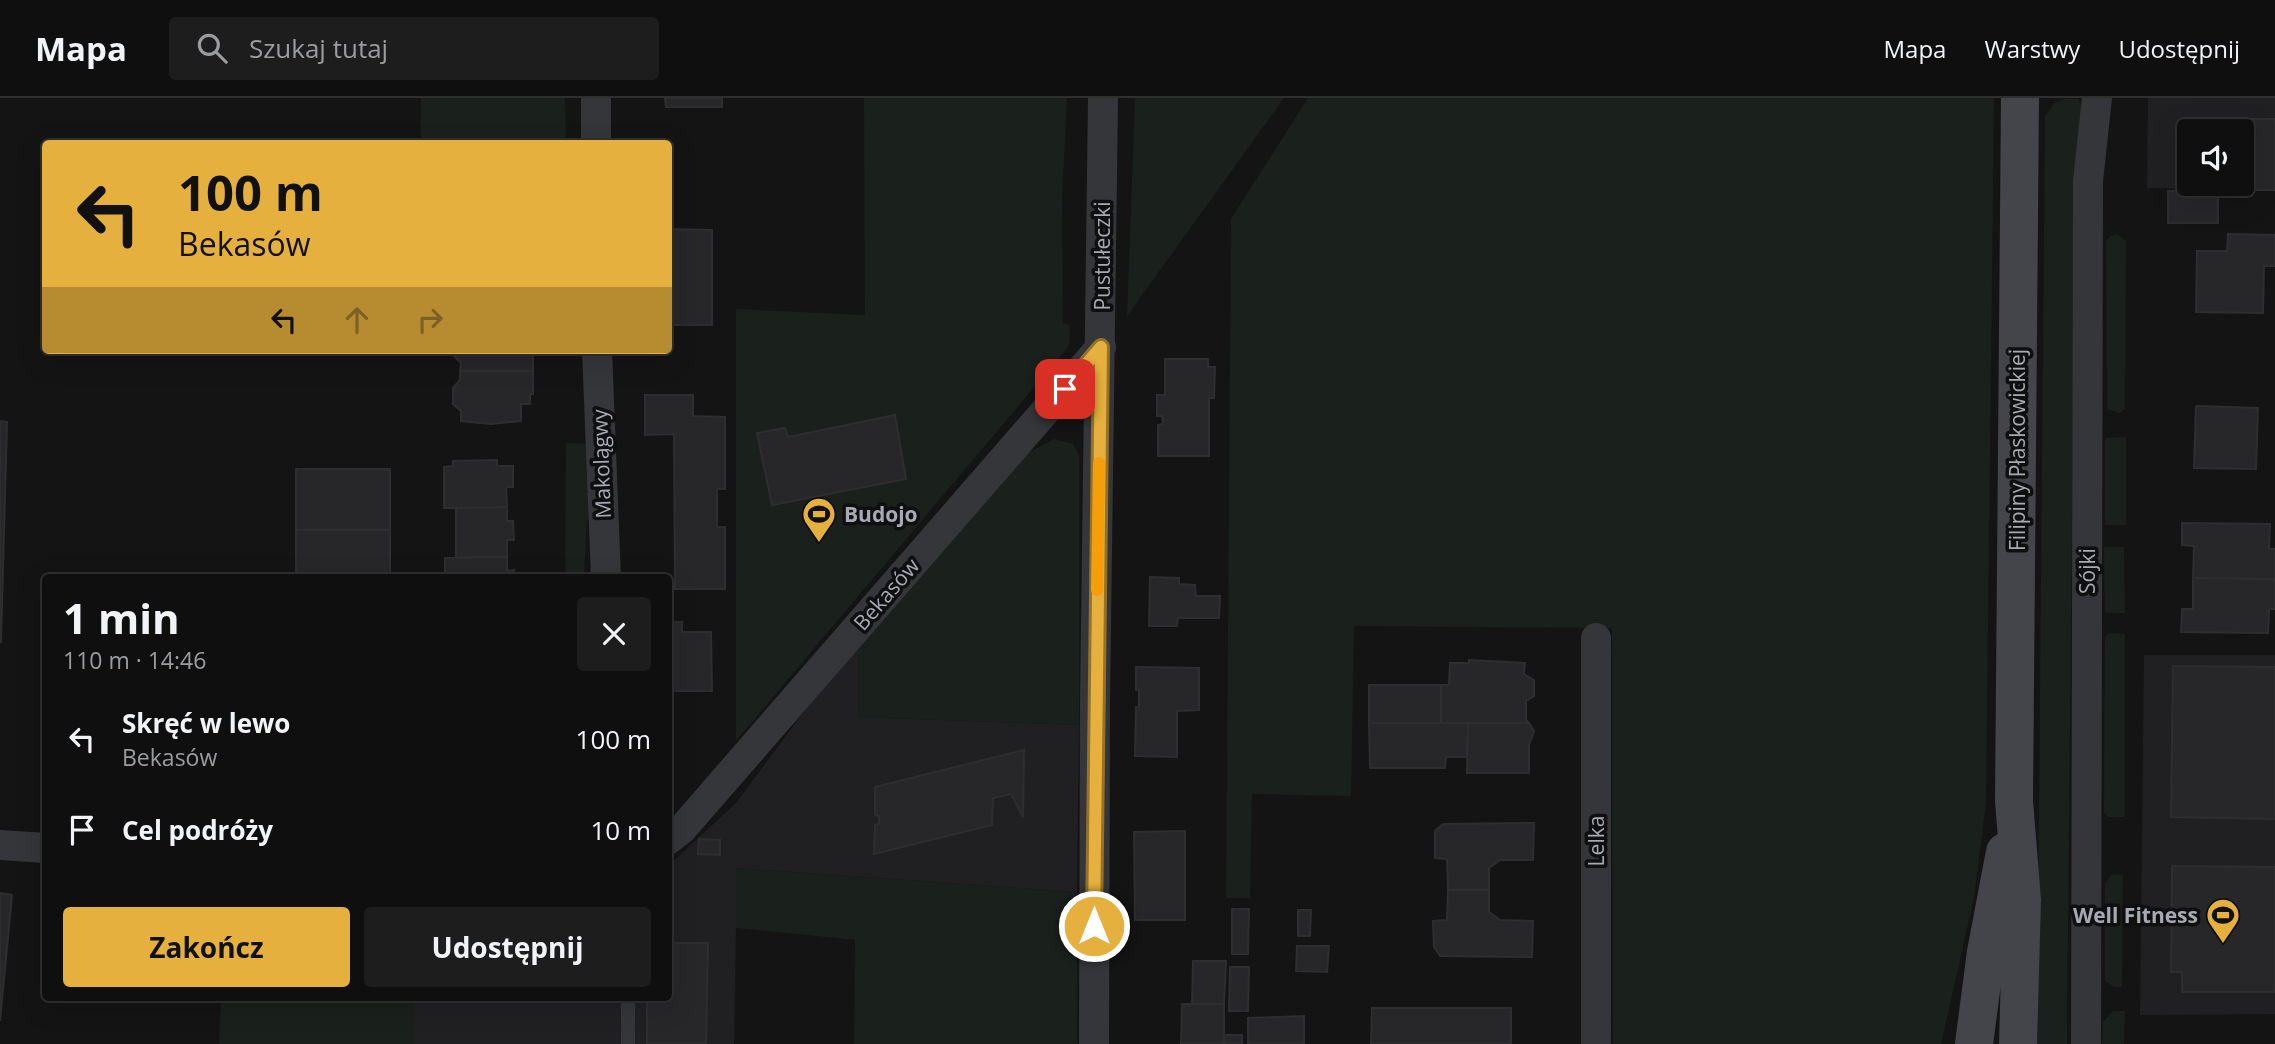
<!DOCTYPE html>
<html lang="pl">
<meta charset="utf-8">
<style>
body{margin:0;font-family:"Open Sans",sans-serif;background:#1d1d1e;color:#f1f3f6;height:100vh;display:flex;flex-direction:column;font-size:26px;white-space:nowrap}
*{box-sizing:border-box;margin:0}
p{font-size:23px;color:#9b9c9f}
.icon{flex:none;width:38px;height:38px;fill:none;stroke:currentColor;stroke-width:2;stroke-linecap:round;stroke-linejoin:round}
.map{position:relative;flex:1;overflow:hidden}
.panel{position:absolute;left:42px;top:476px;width:630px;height:427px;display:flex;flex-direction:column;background:#0f0f10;border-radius:7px;box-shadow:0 7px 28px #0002,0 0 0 2px #2f2f30}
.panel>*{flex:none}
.banner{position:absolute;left:42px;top:42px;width:630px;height:214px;border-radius:7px;box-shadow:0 7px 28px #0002,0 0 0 2px #2f2f30;background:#e5b03d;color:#111;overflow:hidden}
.tools{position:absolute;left:2177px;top:21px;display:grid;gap:14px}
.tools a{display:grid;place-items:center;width:77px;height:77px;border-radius:7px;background:#0f0f10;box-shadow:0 7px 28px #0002,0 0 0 2px #2f2f30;font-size:35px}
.pin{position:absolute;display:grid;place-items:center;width:60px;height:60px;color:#fff;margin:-30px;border-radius:14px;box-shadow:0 4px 10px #0006}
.me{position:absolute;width:77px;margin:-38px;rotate:0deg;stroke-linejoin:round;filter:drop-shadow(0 0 5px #0008)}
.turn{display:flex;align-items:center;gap:24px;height:147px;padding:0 21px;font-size:32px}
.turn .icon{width:91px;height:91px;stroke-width:2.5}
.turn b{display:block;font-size:49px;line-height:60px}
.lanes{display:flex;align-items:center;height:66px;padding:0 21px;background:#0003;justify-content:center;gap:35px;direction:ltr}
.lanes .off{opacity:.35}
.round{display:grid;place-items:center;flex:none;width:74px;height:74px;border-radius:7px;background:#1d1d1e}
.head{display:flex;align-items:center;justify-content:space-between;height:119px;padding:0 21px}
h1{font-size:42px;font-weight:700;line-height:52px}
.cta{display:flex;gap:14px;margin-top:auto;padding:14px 21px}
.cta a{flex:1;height:80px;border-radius:7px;background:#e5b03d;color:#111;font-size:28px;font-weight:700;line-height:80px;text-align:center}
.cta a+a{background:#1d1d1e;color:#f1f3f6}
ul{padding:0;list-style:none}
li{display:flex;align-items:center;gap:21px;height:91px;padding:0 21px}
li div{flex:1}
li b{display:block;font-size:26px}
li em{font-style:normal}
header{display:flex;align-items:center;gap:42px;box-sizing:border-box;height:98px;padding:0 35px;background:#0f0f10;border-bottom:2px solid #2f2f30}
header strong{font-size:33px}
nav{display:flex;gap:38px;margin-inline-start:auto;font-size:24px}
.search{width:490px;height:63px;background:#1d1d1e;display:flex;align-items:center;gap:18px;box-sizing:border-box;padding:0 24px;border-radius:7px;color:#9b9c9f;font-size:26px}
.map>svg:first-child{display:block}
.built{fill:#202022;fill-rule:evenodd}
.green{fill:#1a201b}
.building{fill:#272729;stroke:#2e2e31;stroke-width:2}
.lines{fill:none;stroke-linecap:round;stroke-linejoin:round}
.lane{stroke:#35363a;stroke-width:14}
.street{stroke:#35363a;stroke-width:30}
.secondary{stroke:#43454a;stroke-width:38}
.route-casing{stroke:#957228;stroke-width:18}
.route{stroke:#e5b03d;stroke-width:12}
.slow{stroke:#f59e0b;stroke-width:12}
.labels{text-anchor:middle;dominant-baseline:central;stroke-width:7;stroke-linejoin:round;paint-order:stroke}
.street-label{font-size:21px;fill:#a6aab5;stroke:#0f0f10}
.poi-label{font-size:21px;font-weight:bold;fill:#a6aab5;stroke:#0f0f10;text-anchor:start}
</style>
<header>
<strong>Mapa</strong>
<div class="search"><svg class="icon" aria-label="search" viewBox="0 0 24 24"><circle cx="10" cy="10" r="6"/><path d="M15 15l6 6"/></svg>Szukaj tutaj</div>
<nav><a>Mapa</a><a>Warstwy</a><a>Udostępnij</a></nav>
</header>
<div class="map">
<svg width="2275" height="946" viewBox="0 0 2275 946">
<rect width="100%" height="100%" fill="#141415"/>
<path class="built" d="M2148,0H2275V92L2147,90ZM2189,33H2242V86H2189Z
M858,541L859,619L1079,627L1077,794L737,770L734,946H414V900H668L669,767L736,705Z
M2144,557H2275V916L2140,917Z"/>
<path class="green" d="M421,0H565L566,45H421Z
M864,0H1067L1062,99L1063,225L1070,227L1069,248L736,643V211L865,217Z
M1135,0H1284L1127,218Z
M1308,0H1994L1986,705L1974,800L1941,946H1613L1612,530L1354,528L1351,698L1252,696L1250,800H1226L1231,121Z
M2066,0L2078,1L2083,8L2075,89L2067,946H2037L2045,18L2055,5Z
M2117,136L2126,143L2125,311L2120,315L2107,311L2106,143L2110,138Z
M2126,339V427H2105V340Z
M1054,341L1073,346L1079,357V627L859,619L858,541L1029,354Z
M566,345L592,346L595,417L587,422L584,479L565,480Z
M2104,449H2124L2125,515H2105Z
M2109,535L2125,536V719H2108L2104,715L2105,539Z
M736,770L1077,794V946H854L855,842L736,830Z
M2123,776L2122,889H2114L2105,883V785L2111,777Z
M221,900H414V946H219Z
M2113,913H2125L2124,946H2102L2103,924Z"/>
<path class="building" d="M665,0H722V9H666Z
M2239,21H2275V92H2239V86H2242Z
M2168,93H2218V125H2168Z
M668,131L712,132V227H668Z
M2228,136L2275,137V168H2264L2263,215L2196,214L2197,153H2227Z
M453,252H533V273H460L461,265L453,257Z
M1165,261H1208V269H1215L1214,300H1209V358H1158V327L1163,326L1162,318H1157V297H1165Z
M460,273H533V296L530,297V306H521V323L491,326L461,323V313L453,306V290L460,282Z
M645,297H693V318L725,319V391H717V429H725V491H675L674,336L645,337Z
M2196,308L2258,310L2256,371L2194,370Z
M895,317L906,381L772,407L757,335L785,330L788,339Z
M0,323L7,324L1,544H0Z
M497,362V368H513V389H506L507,409L444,410V369L453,368V363Z
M296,371H390V432H296Z
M507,409V423H513L514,442H507V459H456V410Z
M2182,425L2270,426L2269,451H2275V481L2193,480L2194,448L2182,447Z
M296,432H390V480H296Z
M507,459V473L514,472V480H445V460Z
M1150,479L1179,480V486L1195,487L1196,498H1220L1219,520H1178L1177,528H1149Z
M2193,480L2275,481V511H2269L2268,535L2181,534L2182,511H2193Z
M668,524H682V534H711L712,593H668Z
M1469,562L1525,565L1524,576L1534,582V598L1526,603V622L1529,625H1441V587H1449L1450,565H1469Z
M2173,568L2275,569V721L2171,719Z
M1136,569L1199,570V612L1177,613V659L1135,658L1136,609H1139V592H1136Z
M1369,587H1441V625H1369Z
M1369,625H1468L1467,659H1446L1445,670H1370Z
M1468,625H1529L1534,633L1529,647V675H1467Z
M1024,652L1023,719L1011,696L993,700L992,727L874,756L875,727L879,726V718L875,717V689Z
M1534,725L1533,762H1500L1489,770V792H1448L1447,761L1435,760V733L1443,726Z
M1185,733V822H1135L1134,734Z
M699,741L720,742V757L698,756Z
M2172,768L2275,769V894H2182V874H2171Z
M1448,792H1489V814L1500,822L1533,823L1532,859L1440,858L1434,849L1433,823L1447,822Z
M0,795L12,797L0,923Z
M1232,811H1249L1248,856H1232Z
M1298,812H1311L1310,838H1298Z
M668,845H708L706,946H647V900H668Z
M1297,848H1329L1327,874L1296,873Z
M1193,863H1226L1224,906H1192Z
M1230,869H1249L1248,913H1229Z
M1182,906H1224V946H1181Z
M1372,910H1511V946H1371Z
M1304,918V946H1248V920Z
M1224,937H1242V946H1224Z"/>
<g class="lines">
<path class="lane" d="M628,946V900"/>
<path class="street" d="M596,46V0
M597,252L606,480
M668,742L682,731L1101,249
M0,747L46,750
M1094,946L1095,603L1103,0
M1596,946V540
M2086,946L2088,83L2097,0"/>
<path class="secondary" d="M1974,946L1986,854L2005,754
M2018,946L2022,802L2014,703L2020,0"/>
</g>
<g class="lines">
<defs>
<path id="route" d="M1065,291L1101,249L1094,828"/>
</defs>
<use href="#route" class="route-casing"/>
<use href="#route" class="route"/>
<path class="slow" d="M1097,492L1099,365"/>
</g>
<defs>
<symbol id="stadium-pin" viewBox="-11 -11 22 30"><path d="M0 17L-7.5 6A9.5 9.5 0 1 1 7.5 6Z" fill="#e5b03d" stroke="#0f0f10"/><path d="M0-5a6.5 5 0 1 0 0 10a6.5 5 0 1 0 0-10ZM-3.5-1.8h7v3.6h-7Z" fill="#111"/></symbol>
</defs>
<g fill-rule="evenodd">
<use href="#stadium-pin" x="800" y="397" width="38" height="52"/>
<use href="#stadium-pin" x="2204" y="798" width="38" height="52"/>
</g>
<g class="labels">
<g class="street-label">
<text transform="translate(1102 158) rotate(-90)">Pustułeczki</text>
<text transform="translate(2017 352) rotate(-90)">Filipiny Płaskowickiej</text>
<text transform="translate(601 366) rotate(-92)">Makolągwy</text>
<text transform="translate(2087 473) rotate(-90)">Sójki</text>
<text transform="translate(886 496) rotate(-49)">Bekasów</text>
<text transform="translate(1596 743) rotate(-90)">Lelka</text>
</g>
<g class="poi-label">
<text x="844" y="416">Budojo</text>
<text x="2198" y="817" text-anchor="end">Well Fitness</text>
</g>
</g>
</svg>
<div class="tools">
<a><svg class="icon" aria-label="sound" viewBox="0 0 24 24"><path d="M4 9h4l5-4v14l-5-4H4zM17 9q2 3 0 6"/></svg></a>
</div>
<div class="pin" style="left:1065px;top:291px;background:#d93025"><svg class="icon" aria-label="arrive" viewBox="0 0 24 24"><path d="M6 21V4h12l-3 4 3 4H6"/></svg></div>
<svg class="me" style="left:1094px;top:828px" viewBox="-20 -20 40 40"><circle r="17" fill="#e5b03d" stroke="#fff" stroke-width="3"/><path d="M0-11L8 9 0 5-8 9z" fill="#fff"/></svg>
<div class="banner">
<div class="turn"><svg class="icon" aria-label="left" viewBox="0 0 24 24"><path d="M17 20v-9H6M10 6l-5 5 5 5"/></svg><div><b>100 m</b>Bekasów</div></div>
<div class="lanes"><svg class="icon" aria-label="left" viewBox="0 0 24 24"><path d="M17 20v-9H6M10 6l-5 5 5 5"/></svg><svg class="icon off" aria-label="ahead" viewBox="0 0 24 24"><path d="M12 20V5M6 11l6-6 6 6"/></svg><svg class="icon off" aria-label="right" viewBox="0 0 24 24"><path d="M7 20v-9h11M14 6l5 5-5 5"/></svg></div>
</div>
<section class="panel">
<div class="head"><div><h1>1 min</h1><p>110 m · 14:46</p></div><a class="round"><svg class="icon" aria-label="close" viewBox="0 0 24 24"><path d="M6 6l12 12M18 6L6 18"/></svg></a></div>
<ul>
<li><svg class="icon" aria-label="left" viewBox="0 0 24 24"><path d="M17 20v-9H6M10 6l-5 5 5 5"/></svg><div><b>Skręć w lewo</b><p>Bekasów</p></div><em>100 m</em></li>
<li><svg class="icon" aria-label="arrive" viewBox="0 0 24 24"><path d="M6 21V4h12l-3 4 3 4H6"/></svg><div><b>Cel podróży</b></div><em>10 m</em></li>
</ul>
<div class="cta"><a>Zakończ</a><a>Udostępnij</a></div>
</section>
</div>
